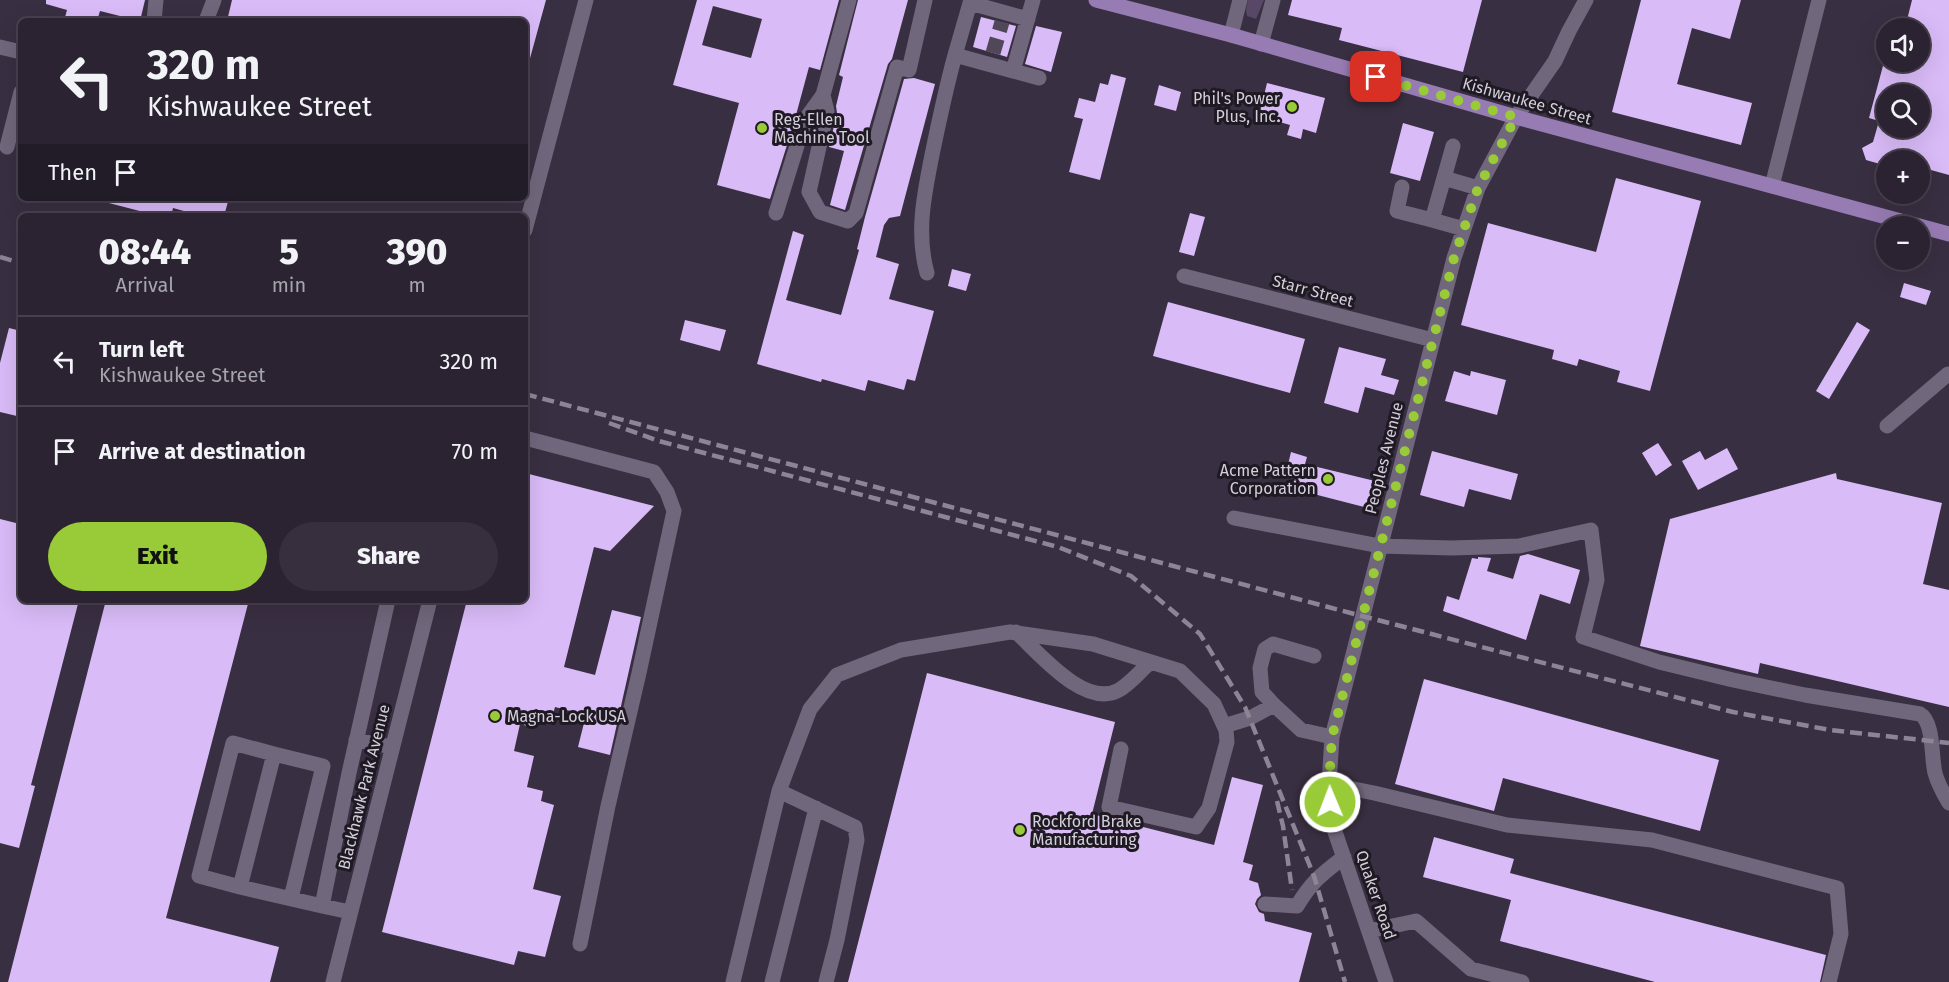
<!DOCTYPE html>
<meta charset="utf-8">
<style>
body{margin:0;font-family:"Fira Sans",sans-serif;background:#372f3e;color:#f1f3f6;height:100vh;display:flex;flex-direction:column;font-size:22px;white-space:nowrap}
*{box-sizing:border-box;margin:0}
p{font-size:20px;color:#a6a4ac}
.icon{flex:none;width:33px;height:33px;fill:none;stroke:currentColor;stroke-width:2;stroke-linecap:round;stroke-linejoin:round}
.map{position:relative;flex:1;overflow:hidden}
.panel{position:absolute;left:18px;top:213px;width:510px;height:390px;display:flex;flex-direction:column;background:#2b2332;border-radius:9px;box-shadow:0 6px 24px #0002,0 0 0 2px #47404d}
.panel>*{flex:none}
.banner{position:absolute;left:18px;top:18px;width:510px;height:183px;border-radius:9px;box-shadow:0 6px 24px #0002,0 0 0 2px #47404d;background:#2b2332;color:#f1f3f6;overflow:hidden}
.controls{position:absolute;left:1876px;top:18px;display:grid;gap:12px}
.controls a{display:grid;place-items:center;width:54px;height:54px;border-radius:50%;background:#2b2332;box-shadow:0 6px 24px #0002,0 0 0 2px #47404d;font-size:30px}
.pin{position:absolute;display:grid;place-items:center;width:51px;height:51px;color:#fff;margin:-26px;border-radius:12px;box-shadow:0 3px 9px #0006}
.me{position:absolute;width:66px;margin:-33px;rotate:359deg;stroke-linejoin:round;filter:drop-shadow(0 0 4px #0008)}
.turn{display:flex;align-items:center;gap:21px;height:126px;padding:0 30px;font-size:27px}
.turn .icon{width:78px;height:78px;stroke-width:2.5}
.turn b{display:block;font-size:42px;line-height:51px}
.then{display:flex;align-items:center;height:57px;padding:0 30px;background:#0003;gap:12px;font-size:22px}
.eta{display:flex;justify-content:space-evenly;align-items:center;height:102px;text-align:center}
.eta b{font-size:36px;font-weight:800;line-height:42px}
.primary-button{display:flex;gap:12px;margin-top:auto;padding:12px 30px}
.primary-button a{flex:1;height:69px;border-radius:36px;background:#98cb37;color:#111;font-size:24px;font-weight:800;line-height:69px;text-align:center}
.primary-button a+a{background:#372f3e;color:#f1f3f6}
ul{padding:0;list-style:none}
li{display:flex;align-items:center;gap:18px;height:90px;padding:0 30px;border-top:2px solid #47404d}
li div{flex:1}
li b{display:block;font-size:22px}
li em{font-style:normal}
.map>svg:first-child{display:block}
.green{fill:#584767}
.building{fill:#d9bbf7;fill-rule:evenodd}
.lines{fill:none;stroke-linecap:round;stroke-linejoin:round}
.minor-tunnel{stroke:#504759;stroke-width:15;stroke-dasharray:15 8;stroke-linecap:butt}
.minor{stroke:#71677c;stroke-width:15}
.major{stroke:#977bb3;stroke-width:15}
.rail{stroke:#8d8595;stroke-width:4.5;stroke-dasharray:12 6;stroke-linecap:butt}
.route{stroke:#98cb37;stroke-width:10;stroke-dasharray:0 18}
.poi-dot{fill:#98cb37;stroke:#1e1922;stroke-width:2}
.labels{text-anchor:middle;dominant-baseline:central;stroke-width:6;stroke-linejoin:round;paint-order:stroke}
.poi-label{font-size:16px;fill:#d4cedb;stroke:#1e1922;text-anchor:start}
.street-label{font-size:16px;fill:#d4cedb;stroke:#1e1922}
</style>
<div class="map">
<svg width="1949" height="982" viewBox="0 0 1949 982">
<rect width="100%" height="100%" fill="#392f42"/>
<path class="green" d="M1248,0H1264L1256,19L1247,16L1246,10Z"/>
<path class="building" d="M46,0H145L140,21L100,11L97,21H64L67,10L46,4Z
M232,0H546L529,62H525V21H382L371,18L370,21H286L275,18V21H227Z
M697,0H839L820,70L809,67L793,126L770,199L717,185L739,103L673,85ZM713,6L762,19L751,58L702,45Z
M858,0H908L892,59L888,64L845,210L830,205L844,151L829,147L837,113L836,106L843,77L839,75Z
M1292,0H1482L1463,72L1339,40L1342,28L1288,15Z
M1641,0H1741L1730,39L1692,28L1677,84L1752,103L1741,145L1612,112Z
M1912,0H1949V175L1920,167V160H1887V166L1866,160L1862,148L1873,142L1879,121L1869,118L1884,62H1920V28H1905ZM1887,94H1920V128H1887Z
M981,17L1016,26L1007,57L973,47Z
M1036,26L1062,32L1051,72L1025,64Z
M1111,74L1126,78L1100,180L1069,172L1083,119L1074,117L1079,98L1095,102L1100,83L1108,85Z
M914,78L935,84L900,216L889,218L884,225L876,257L899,264L889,299L934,311L915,381L907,379L904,390L868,380L865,391L822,379L821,382L757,364L793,231L804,235L786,300L841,315L859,250L857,249L865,217L904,79Z
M1267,83L1325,98L1316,133L1303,129L1301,139L1287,135L1290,125L1259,116Z
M1159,85L1181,92L1176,111L1154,105Z
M1403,123L1434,132L1420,181L1390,173Z
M1616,178L1701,201L1650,391L1617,382L1620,371L1579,359L1577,366L1552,359L1554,350L1461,325L1488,223L1596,252Z
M105,198H229L224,216H202L173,208L171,216H159L105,202Z
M1190,213L1205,217L1194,256L1179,252Z
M952,269L971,274L966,291L948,286Z
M1904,283L1931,291L1926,305L1900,297Z
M1168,302L1305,339L1290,393L1153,356Z
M685,320L726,330L720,351L680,340Z
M1857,322L1870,330L1829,399L1816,391Z
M9,328L21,331V417L0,412V363Z
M1339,347L1386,359L1381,375L1399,380L1394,395L1365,387L1358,413L1324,403Z
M1454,371L1470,376L1471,371L1506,380L1497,415L1445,401Z
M1658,443L1672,465L1656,476L1642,453Z
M1727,448L1738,469L1698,490L1682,461L1700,451L1705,460Z
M1432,451L1518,474L1511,500L1469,489L1464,507L1420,495Z
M1291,452L1307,457L1305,464L1375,481L1368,508L1298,490L1300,481L1285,477Z
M525,473L654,506L610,551L594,547L564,667L595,675L612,610L641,617L610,755L578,747L586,715L555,707L550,725L536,722L531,727L520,724L514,751L534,756L527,787L543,791L541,801L554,805L533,889L561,896L545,957L518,951L514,965L382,932L467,600H525Z
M1836,473L1837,479L1942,503L1923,584L1949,590V707L1760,663L1758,674L1640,646L1670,519Z
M0,519L20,524L18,533L21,534V600H79L31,785L35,786L19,848L0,843Z
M1528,554L1580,570L1570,604L1540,594L1526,640L1443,611L1447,596L1459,600L1472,558L1478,559V557L1491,558L1487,571L1513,579L1520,556Z
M106,600H249L166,918L279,947L270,982H8Z
M927,673L1115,722L1092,814L1214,845L1232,777L1263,785L1243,862L1253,865L1249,880L1258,883L1261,895L1257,899L1255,904L1259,912L1264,914L1265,921L1312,933L1299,982H848Z
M1424,679L1719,760L1700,831L1503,778L1494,811L1395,784Z
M1434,837L1514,859L1510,873L1826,955L1820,982H1655L1500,941L1511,900L1423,877Z"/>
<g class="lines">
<path class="minor-tunnel" d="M993,53L1002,22"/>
<path class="minor" d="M1028,19L970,3L955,55L1013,71L1033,0
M154,21L156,0
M206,21L214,0
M1231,35L1240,0
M1261,44L1273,0
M0,47L21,52
M1013,71L1039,78
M823,95L827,111L809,192L820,212L848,221L856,213L897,67L909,70L925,0
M1453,146L1432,220L1464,229
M7,147L21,92
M1444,178L1478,188
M1772,186L1819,0
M1402,187L1397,211L1432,220
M776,213L805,120L823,95L849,0
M525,230L586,0
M927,273C916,233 924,195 932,155C939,121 946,88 955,55
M1184,276L1433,340
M1887,426L1948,374
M525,438L654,472L667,492L674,511L639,673L608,806L580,944
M1234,518L1380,546L1451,548L1519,546L1591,530L1597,580L1583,637L1659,662L1733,680L1805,695L1920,714C1934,722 1931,757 1935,773C1938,784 1943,793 1949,803
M1016,632C1039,653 1085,709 1119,690C1131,683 1141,670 1151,662
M1274,705L1262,692L1260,668L1265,649L1273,644L1314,656
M1224,726L1250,718L1274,705L1301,730L1332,737
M356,740L392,747
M274,754L323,766L291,898
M1329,784L1374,793L1507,825L1652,840L1837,888L1841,934L1829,982
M779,791L855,827L857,840L837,940L826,982
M240,887L199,876L233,743L274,754L240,887L322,906
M1265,904L1297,906C1312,881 1322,874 1344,857
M350,912L322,906L349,773L388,600
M1369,931L1416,921L1471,969L1522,982
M333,982L430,600
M733,982L779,791L810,709L837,675L901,650L1010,632L1093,644L1180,671L1214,704L1226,730L1227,742L1209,808L1196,827L1109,807L1121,749
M772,982L816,808
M1386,982L1331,820L1329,784L1332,737L1454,258L1478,188L1516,117L1555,61L1569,31L1586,0"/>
<path class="major" d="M1096,0L1231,35L1516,117L1949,234"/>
<path class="rail" d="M0,257L21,263
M525,394L1362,616L1733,712L1830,730L1949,743
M609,423L659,441L1058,547L1131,576L1200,634L1245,707L1314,876L1345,982
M1277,801L1283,826L1292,890"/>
</g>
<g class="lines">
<path class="route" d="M1330,802L1329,784L1332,737L1454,258L1478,188L1516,117L1376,77"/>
</g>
<g class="poi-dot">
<circle cx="1292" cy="107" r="6"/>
<circle cx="762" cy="128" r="6"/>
<circle cx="1328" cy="479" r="6"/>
<circle cx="495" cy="716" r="6"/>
<circle cx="1020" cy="830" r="6"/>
</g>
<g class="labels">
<g class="poi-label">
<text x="1280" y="98" text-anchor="end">Phil's Power<tspan x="1280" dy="18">Plus, Inc.</tspan></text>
<text x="774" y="119">Reg-Ellen<tspan x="774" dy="18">Machine Tool</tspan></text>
<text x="1316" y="470" text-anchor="end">Acme Pattern<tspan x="1316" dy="18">Corporation</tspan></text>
<text x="507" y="716">Magna-Lock USA</text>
<text x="1032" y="821">Rockford Brake<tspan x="1032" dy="18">Manufacturing</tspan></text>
</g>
<g class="street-label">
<text transform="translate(1527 101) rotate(16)">Kishwaukee Street</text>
<text transform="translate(1313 291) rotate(15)">Starr Street</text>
<text transform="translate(1384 458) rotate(-76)">Peoples Avenue</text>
<text transform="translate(364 787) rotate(-76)">Blackhawk Park Avenue</text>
<text transform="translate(1376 895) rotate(71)">Quaker Road</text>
</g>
</g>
</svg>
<div class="controls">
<a><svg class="icon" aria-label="sound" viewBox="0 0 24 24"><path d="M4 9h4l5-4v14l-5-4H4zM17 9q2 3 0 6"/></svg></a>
<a><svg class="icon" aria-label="search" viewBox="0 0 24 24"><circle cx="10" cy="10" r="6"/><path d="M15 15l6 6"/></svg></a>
<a>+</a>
<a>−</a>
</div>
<div class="pin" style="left:1376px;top:77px;background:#d93025"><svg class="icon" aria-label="arrive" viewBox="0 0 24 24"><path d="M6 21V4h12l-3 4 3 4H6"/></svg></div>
<svg class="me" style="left:1330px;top:802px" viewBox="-20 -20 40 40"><circle r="17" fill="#98cb37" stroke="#fff" stroke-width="3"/><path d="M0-11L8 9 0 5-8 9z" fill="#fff"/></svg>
<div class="banner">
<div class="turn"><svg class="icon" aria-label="left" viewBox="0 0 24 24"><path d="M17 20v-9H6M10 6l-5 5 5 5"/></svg><div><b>320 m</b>Kishwaukee Street</div></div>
<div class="then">Then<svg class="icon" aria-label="arrive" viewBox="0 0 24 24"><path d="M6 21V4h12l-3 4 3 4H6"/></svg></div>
</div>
<section class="panel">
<div class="eta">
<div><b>08:44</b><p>Arrival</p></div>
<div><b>5</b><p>min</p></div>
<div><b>390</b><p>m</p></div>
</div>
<ul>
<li><svg class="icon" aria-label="left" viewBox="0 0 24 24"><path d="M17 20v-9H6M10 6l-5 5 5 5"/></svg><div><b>Turn left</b><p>Kishwaukee Street</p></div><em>320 m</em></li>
<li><svg class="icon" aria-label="arrive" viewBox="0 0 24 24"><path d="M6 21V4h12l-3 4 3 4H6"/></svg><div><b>Arrive at destination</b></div><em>70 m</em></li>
</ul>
<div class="primary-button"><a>Exit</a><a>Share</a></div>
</section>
</div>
